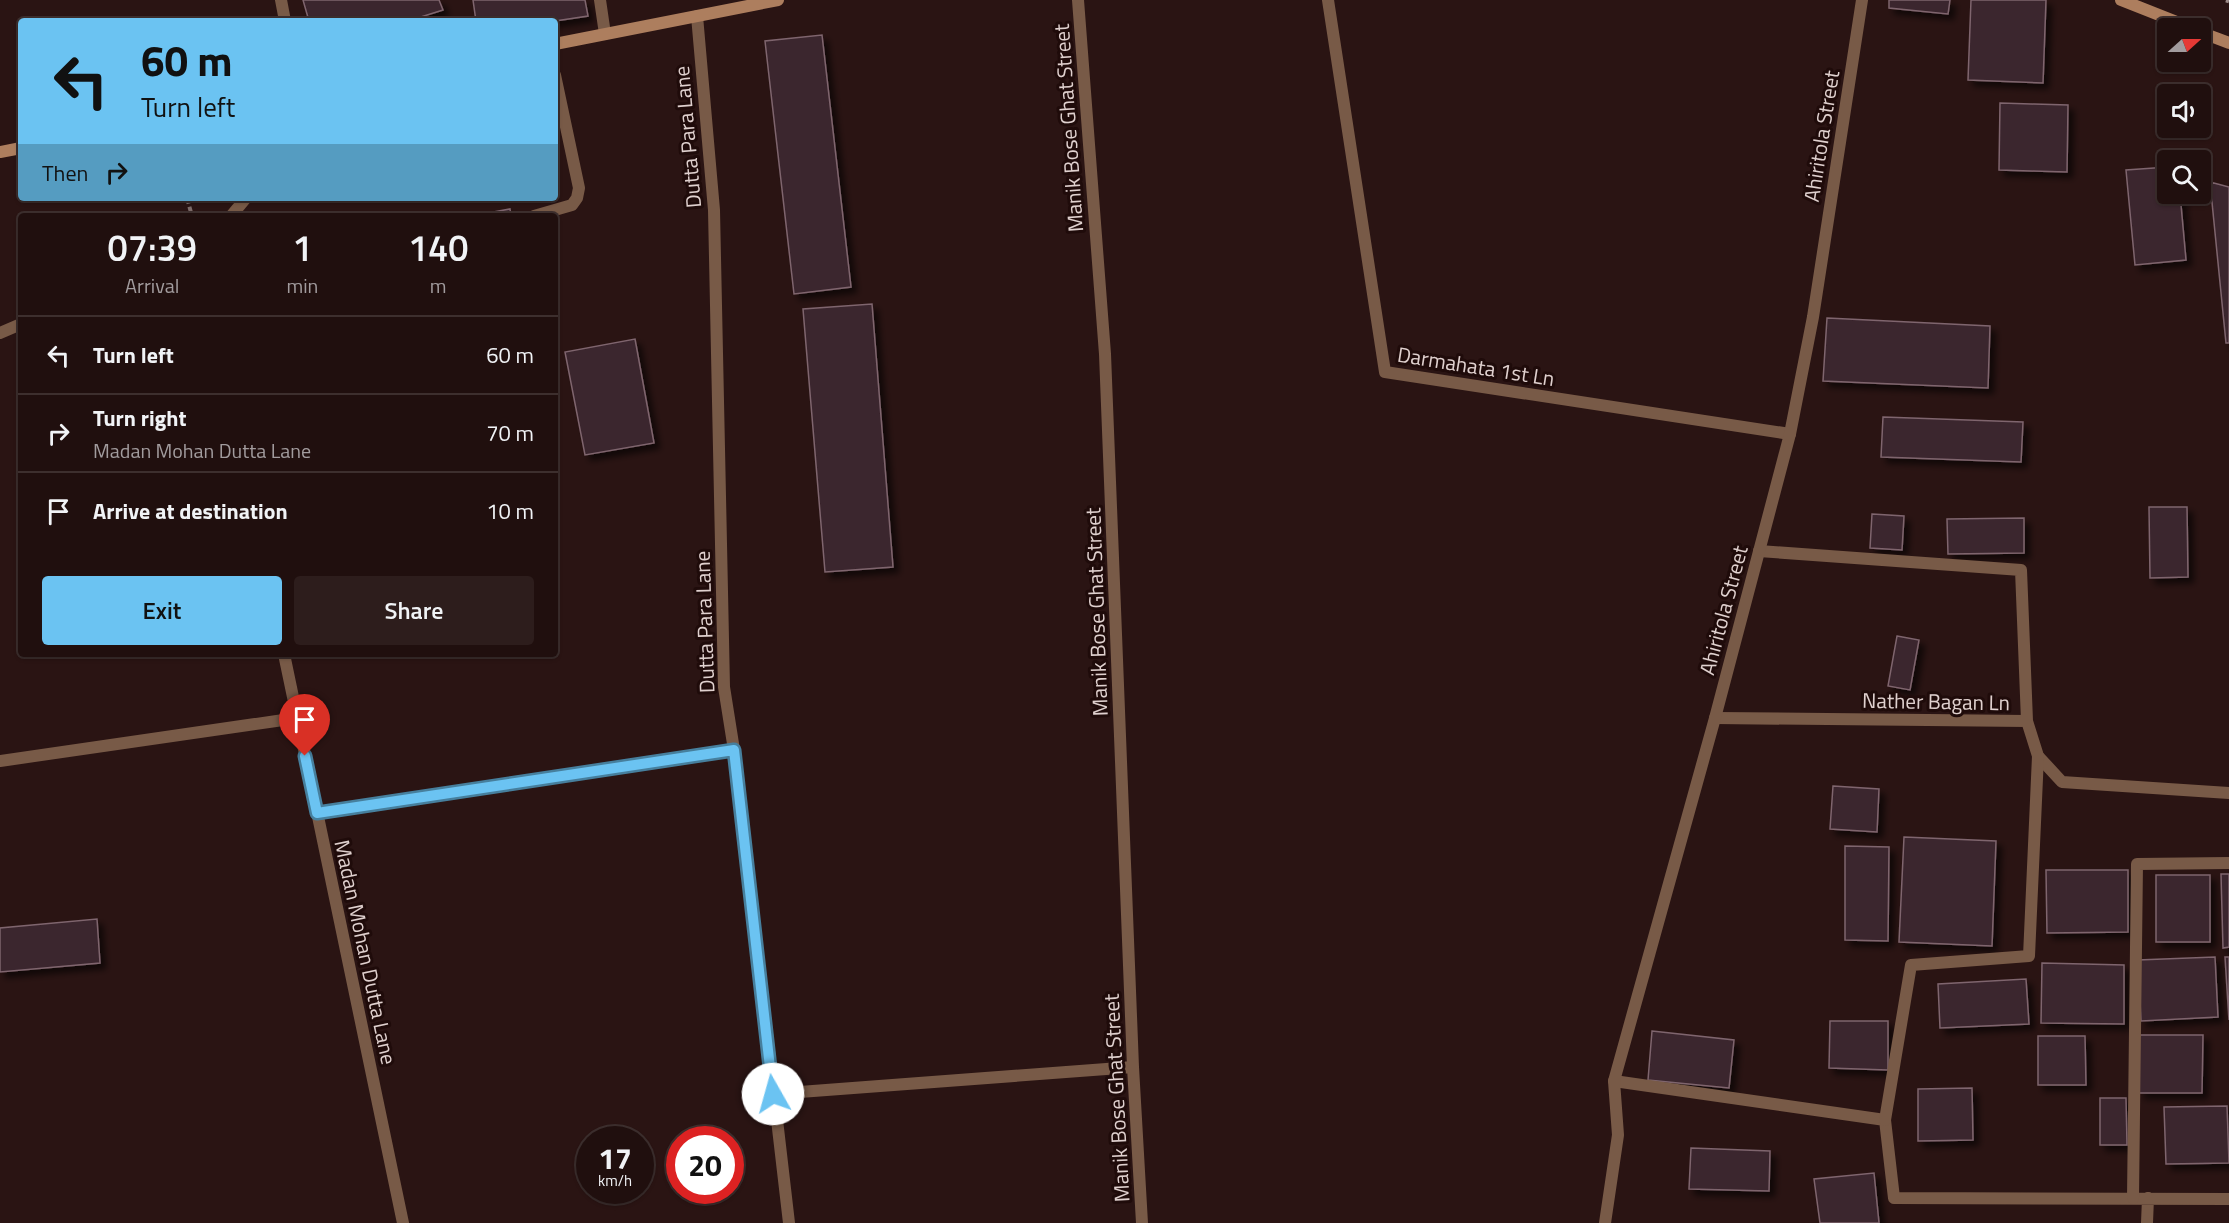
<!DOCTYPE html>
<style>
body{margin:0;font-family:"Titillium Web",sans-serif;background:#2d1d1c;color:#f1f3f6;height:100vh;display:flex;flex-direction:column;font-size:22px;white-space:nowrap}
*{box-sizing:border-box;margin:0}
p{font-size:20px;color:#a29c9e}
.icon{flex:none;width:33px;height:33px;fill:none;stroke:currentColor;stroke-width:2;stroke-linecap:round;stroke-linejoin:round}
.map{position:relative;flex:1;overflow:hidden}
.details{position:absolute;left:18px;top:213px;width:540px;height:444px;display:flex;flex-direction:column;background:#200f0e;border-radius:6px;box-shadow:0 2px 4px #0004,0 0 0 2px #3d2f2e}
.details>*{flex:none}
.banner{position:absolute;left:18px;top:18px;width:540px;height:183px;border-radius:6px;box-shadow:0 2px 4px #0004,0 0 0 2px #3d2f2e;background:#6bc3f2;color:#111;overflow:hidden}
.needle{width:39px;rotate:69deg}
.tools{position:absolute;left:2157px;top:18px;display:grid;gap:12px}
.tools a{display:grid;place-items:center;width:54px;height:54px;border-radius:6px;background:#200f0e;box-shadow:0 2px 4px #0004,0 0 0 2px #3d2f2e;font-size:30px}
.speed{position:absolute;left:576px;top:1126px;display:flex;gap:12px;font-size:30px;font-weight:700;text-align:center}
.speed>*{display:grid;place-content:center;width:78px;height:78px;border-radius:50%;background:#200f0e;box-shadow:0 2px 4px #0004,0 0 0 2px #3d2f2e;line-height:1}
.speed small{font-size:15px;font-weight:400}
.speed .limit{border:9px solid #d22;background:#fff;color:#111}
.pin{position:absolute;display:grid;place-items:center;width:51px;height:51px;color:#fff;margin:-62px -26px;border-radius:50% 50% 50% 0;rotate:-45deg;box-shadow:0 0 6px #0007}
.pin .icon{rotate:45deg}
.me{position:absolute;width:66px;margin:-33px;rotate:353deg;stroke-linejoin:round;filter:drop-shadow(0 0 4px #0008)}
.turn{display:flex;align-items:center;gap:21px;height:126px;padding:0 24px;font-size:27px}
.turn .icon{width:78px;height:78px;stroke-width:2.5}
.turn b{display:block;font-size:42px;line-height:51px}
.then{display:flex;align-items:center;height:57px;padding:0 24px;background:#0003;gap:12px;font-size:22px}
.eta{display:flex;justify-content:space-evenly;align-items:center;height:102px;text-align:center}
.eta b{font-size:36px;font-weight:600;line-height:42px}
.cta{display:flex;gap:12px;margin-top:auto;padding:12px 24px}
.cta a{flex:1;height:69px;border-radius:6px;background:#6bc3f2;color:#111;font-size:24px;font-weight:600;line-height:69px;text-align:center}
.cta a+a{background:#2d1d1c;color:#f1f3f6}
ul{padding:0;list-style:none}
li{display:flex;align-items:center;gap:18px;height:78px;padding:0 24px;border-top:2px solid #3d2f2e}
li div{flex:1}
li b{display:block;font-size:22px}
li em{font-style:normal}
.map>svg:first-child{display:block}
.building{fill:#3a252d;stroke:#7f656e;stroke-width:1.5;filter:url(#shadow)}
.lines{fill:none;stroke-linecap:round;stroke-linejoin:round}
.path{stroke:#7d6b69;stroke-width:4;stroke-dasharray:6 3;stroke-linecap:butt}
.service{stroke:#785a47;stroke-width:12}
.minor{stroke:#785a47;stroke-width:12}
.tertiary{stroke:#785a47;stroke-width:12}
.secondary{stroke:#ad7e5e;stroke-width:12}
.rail{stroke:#9c8b89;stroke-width:4.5;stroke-dasharray:10 10;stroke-linecap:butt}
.route-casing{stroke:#467f9d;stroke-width:15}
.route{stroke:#6bc3f2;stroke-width:10}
.labels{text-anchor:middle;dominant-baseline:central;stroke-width:6;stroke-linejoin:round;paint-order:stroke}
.street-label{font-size:21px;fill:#e0d1cf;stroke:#1f0b0a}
</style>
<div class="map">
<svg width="2229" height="1223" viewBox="0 0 2229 1223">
<defs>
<filter id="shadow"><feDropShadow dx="5.5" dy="5.5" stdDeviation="3" flood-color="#0009"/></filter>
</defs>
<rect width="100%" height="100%" fill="#2a1413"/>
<path class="building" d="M303,0H439L443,10L408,21H309Z
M473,0H585L588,16L555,21H476Z
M1889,0H1950L1948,14L1889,8Z
M1971,0H2046L2043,83L1968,80Z
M822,35L851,287L794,294L765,41Z
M2000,103L2068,105L2067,172L1999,170Z
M2168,167V194H2180L2186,260L2135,265L2126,170Z
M2210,182L2229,187V343H2226Z
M510,209L511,216H472Z
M872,304L893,567L825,572L803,309Z
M1827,318L1990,326L1988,388L1823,381Z
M635,339L654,443L585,455L565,352Z
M1883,417L2023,422L2021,462L1881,457Z
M2149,507H2187L2188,577L2150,578Z
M1872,514L1904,516L1902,550L1870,548Z
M2024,518V553L1948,554L1947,519Z
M1897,636L1919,640L1910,690L1888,686Z
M1833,786L1879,789L1877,832L1830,829Z
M1904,837L1996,841L1992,946L1899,942Z
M1845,846L1889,847L1888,941L1845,940Z
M2046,870H2128V932L2047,933Z
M2221,874H2229V947L2223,948Z
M2156,875H2210V942H2156Z
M97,919L100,963L0,972V928Z
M2215,957L2218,1017L2141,1021L2138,960Z
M2225,957H2229V1020Z
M2042,963L2124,965V1024L2041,1023Z
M2026,979L2029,1024L1940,1028L1938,984Z
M1830,1021H1888V1070L1829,1068Z
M1652,1031L1734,1040L1729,1088L1648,1080Z
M2139,1035H2203L2202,1093H2139Z
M2038,1036H2085L2086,1085H2038Z
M1972,1088L1973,1140L1918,1141V1089Z
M2100,1098H2126L2127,1145H2100Z
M2227,1106L2229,1163L2166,1164L2164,1107Z
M1691,1148L1770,1151L1769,1191L1689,1189Z
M1874,1173L1879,1223H1820L1814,1179Z"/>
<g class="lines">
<path class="path" d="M187,198L192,216"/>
<path class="service" d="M1078,0L1105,354L1133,1067L1142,1223
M1328,0L1385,372L1790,434
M697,16L714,210L724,687L734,750L789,1223
M1759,551L2021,570L2027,721
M284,654L403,1223
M1715,718L2027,721L2038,756L2062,782L2229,793
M0,761L297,718
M317,813L734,750
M1614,1081L1885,1120L1894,1198L2229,1199
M773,1094L1133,1067
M2147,1223L2148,1198"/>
<path class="minor" d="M281,0L285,21
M600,0L605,34
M534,216L572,205L577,198L579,188L555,75
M1885,1120L1911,965L2029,956L2038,756
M2133,1198L2137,864L2229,863"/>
<path class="tertiary" d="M231,216L246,198
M0,333L21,324
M1605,1223L1618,1135L1614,1081L1715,718L1790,434L1813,317L1862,0"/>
<path class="secondary" d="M2121,0L2192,28
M2200,32L2229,43
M555,44L778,0
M0,152L21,148"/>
<path class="rail" d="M2226,0L2229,1"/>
</g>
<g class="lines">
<defs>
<path id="route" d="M305,756L317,813L734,750L773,1094"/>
</defs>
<use href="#route" class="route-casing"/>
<use href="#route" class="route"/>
</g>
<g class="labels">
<g class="street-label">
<text transform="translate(1068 128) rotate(-94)">Manik Bose Ghat Street</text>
<text transform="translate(1821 136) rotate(-81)">Ahiritola Street</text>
<text transform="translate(687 137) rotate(-95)">Dutta Para Lane</text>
<text transform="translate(1476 366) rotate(9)">Darmahata 1st Ln</text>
<text transform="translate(1723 610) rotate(-75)">Ahiritola Street</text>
<text transform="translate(1096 612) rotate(-92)">Manik Bose Ghat Street</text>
<text transform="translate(704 622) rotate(-92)">Dutta Para Lane</text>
<text transform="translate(1936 701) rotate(1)">Nather Bagan Ln</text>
<text transform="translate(366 952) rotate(78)">Madan Mohan Dutta Lane</text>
<text transform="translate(1116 1098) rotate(-93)">Manik Bose Ghat Street</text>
</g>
</g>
</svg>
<div class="tools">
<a><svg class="needle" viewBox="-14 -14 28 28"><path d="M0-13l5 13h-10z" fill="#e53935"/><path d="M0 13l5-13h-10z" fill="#a29c9e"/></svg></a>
<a><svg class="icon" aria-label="sound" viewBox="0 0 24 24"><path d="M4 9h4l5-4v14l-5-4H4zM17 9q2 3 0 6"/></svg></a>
<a><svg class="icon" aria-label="search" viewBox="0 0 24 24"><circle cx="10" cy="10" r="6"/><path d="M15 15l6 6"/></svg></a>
</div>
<div class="speed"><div>17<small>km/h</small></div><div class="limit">20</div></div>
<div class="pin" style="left:305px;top:756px;background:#d93025"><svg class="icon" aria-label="arrive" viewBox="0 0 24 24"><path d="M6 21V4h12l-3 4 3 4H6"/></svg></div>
<svg class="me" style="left:773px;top:1094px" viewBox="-20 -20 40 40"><circle r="19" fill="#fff"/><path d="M0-13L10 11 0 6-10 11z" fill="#6bc3f2"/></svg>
<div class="banner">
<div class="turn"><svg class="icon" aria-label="left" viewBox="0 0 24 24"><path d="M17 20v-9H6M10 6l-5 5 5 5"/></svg><div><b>60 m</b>Turn left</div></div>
<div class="then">Then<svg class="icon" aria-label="right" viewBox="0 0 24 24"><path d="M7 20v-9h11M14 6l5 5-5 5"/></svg></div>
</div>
<section class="details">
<div class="eta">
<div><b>07:39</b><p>Arrival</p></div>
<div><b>1</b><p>min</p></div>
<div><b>140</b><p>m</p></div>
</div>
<ul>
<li><svg class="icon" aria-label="left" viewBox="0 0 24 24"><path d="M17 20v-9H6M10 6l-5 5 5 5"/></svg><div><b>Turn left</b></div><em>60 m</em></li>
<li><svg class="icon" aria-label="right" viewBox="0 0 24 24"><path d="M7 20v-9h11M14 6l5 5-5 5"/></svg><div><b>Turn right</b><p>Madan Mohan Dutta Lane</p></div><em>70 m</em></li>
<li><svg class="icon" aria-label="arrive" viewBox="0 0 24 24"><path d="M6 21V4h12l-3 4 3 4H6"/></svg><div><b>Arrive at destination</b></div><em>10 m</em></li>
</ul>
<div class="cta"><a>Exit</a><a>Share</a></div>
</section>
</div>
